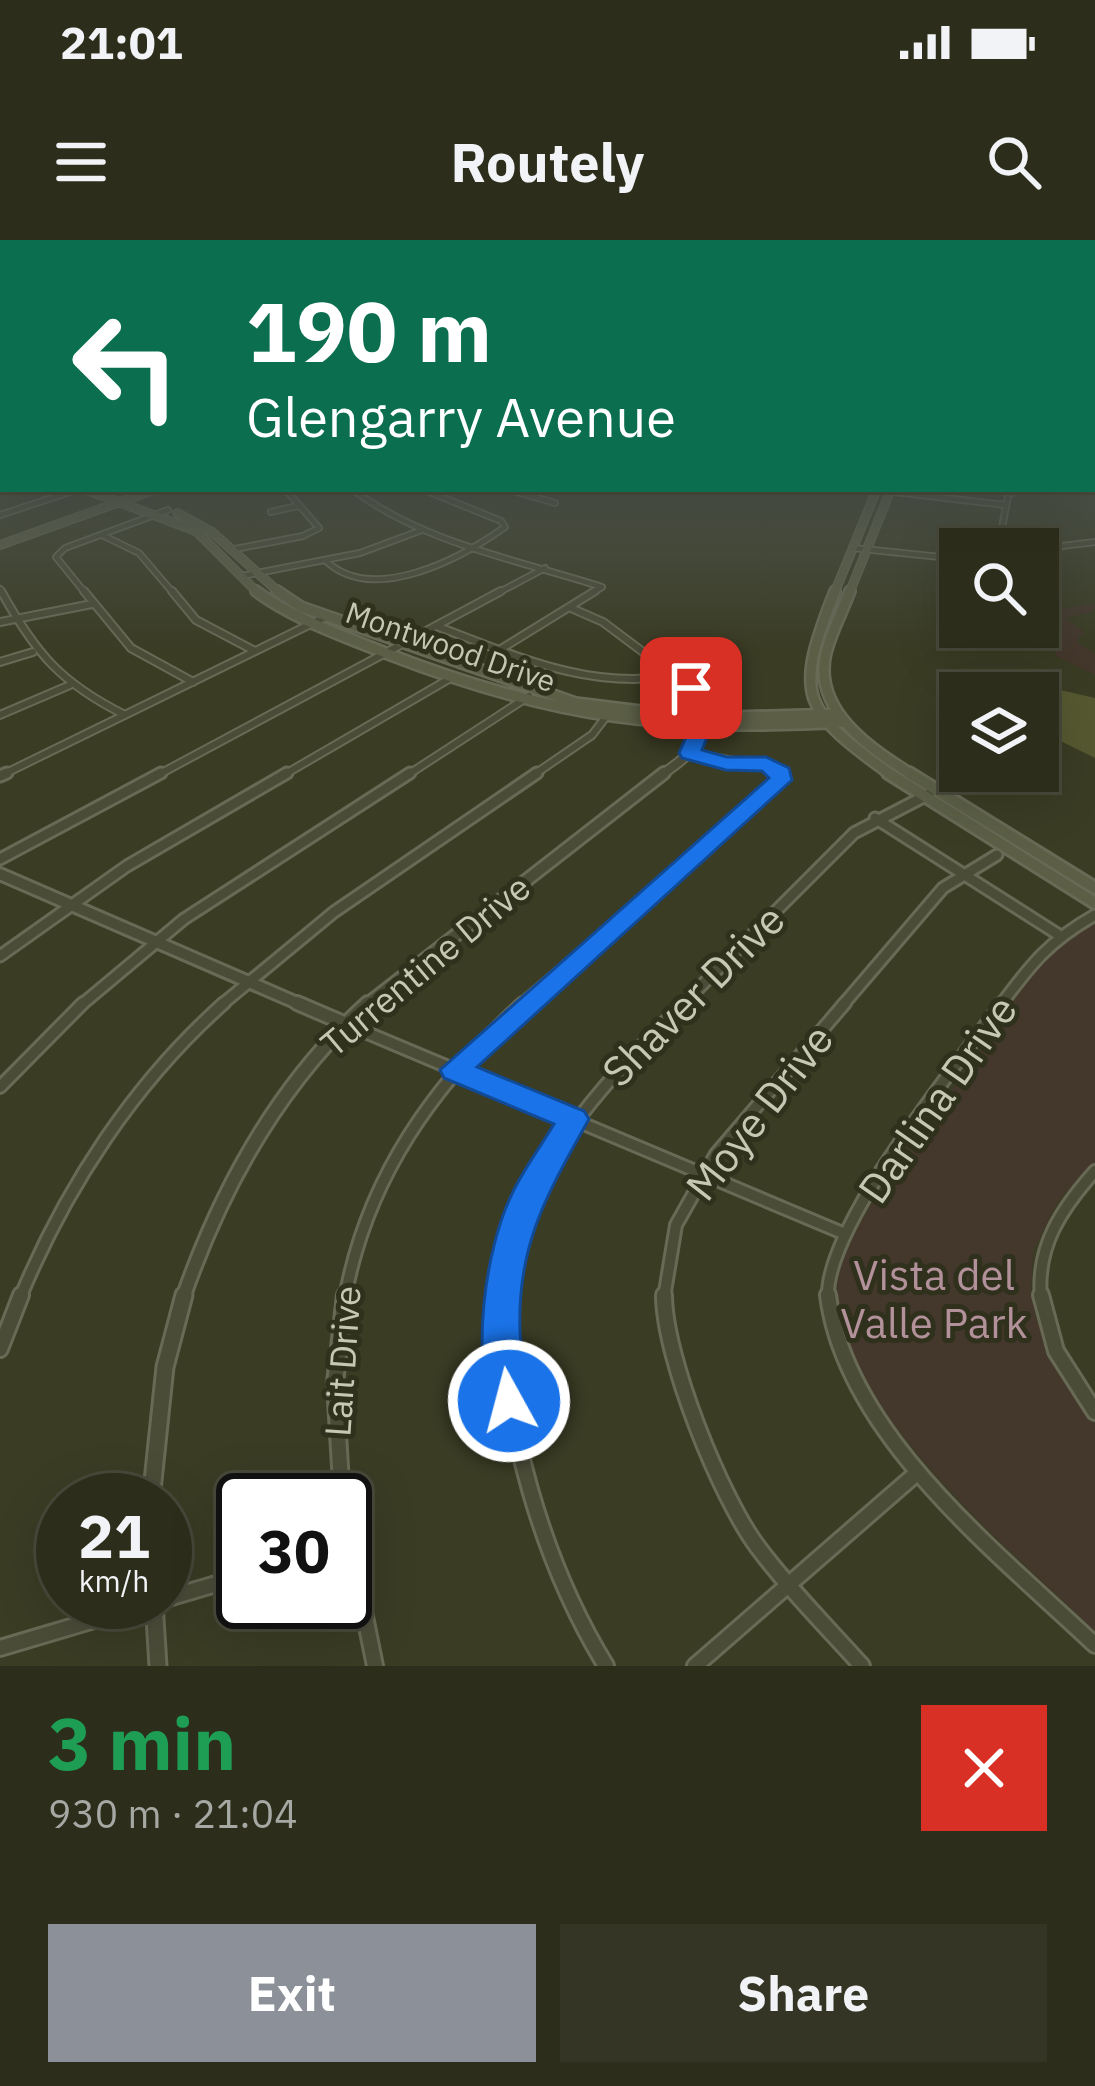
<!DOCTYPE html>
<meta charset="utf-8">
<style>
body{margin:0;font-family:"IBM Plex Sans",sans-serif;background:#343524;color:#f1f3f6;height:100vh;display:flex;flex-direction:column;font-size:45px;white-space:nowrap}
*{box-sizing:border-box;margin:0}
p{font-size:39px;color:#a6a8a3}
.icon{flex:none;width:66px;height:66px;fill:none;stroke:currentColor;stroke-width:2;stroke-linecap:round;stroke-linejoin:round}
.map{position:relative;height:1426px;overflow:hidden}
.details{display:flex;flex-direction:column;background:#2c2d1b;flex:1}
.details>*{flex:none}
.guide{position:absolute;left:0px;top:0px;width:1095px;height:252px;box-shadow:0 12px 48px #0002,0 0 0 3px #48493a;background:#0b6e4f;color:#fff;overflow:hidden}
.fabs{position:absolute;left:939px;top:288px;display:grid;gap:24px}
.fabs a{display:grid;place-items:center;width:120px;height:120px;border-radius:0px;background:#2c2d1b;box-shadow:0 12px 48px #0002,0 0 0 3px #48493a;font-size:60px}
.speed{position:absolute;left:36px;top:1233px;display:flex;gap:24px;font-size:60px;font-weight:700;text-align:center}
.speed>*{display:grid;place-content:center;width:156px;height:156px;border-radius:50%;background:#2c2d1b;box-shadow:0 12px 48px #0002,0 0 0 3px #48493a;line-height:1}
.speed small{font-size:30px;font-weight:400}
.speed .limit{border:6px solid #111;border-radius:18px;background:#fff;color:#111}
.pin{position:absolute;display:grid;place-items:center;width:102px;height:102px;color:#fff;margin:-51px;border-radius:24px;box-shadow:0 6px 18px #0006}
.me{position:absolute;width:132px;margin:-66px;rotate:353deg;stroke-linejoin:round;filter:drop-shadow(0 0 9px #0008)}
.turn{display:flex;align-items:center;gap:42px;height:252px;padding:0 48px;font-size:54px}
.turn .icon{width:156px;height:156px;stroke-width:2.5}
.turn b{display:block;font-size:84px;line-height:102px}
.round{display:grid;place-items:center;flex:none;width:126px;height:126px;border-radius:0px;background:#343524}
.head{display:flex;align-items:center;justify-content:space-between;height:204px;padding:0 48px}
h1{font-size:72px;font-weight:800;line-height:90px;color:#1e9e55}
.action{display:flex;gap:24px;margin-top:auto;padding:24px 48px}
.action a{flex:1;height:138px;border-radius:0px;background:#8c9099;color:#fff;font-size:48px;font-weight:800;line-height:138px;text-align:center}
.action a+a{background:#343524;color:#f1f3f6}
.status{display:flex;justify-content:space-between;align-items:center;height:84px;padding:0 60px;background:#2c2d1b;direction:ltr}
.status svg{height:33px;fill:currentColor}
header{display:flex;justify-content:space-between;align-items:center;height:156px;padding:0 48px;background:#2c2d1b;font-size:54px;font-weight:800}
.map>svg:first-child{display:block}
.green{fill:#44382d}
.water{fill:#555830}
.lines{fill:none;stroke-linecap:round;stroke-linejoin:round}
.minor-far4-casing{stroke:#686a56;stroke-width:8}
.minor-far3-casing{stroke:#686a56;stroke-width:10}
.minor-far2-casing{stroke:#686a56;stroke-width:15}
.minor-far1-casing{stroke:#686a56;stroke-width:16}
.minor-casing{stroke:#686a56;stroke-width:20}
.tertiary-far3-casing{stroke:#686a56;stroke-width:12}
.tertiary-far2-casing{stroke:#686a56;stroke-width:16}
.tertiary-far1-casing{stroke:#686a56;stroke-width:18}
.tertiary-casing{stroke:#686a56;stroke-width:21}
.secondary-far2-casing{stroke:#686a56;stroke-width:10}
.secondary-far1-casing{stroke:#686a56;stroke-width:14}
.secondary-casing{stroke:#686a56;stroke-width:16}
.motorway-casing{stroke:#555743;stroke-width:6}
.minor-far4{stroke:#4b4c38;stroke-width:4.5}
.minor-far3{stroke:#4b4c38;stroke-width:6}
.minor-far2{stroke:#4b4c38;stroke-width:9}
.minor-far1{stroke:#4b4c38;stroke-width:10}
.minor{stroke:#4b4c38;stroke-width:14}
.tertiary-far3{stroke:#4b4c38;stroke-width:8}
.tertiary-far2{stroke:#4b4c38;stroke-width:10}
.tertiary-far1{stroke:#4b4c38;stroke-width:12}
.tertiary{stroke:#4b4c38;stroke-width:15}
.secondary-far2{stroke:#5c5f46;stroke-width:8}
.secondary-far1{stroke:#5c5f46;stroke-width:9}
.secondary{stroke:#5c5f46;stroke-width:10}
.motorway{fill:#595572;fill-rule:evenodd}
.route{fill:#1a73e8;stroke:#114b97;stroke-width:3}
.labels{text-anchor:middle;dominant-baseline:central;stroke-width:10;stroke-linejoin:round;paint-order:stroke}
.far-street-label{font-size:30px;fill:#c5c8b4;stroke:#30311d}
.street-label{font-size:36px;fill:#c5c8b4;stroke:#30311d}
.near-street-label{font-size:42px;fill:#c5c8b4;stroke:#30311d}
.near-park-label{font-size:42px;fill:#b2919a;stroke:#30311d}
</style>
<div class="status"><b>21:01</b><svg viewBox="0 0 49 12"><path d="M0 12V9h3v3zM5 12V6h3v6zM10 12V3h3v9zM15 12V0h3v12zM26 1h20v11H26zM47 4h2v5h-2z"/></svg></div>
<header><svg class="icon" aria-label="menu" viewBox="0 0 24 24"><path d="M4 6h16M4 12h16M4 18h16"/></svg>Routely<svg class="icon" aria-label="search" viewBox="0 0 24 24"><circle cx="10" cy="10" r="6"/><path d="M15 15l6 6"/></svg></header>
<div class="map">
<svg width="1095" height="1426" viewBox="0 0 1095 1426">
<rect width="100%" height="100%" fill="#3a3c24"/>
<path class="green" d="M1095,364L1094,371L1065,378L1085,393L1078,397V403L1095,413V435L1056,416L1053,370Z
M1095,683V922L1058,961L1033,1010L1031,1050L1035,1075L1057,1129L1095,1184V1391C1024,1322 814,1146 838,1038C849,988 886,945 915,904C956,844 998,783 1040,723L1056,705Z"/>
<path class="water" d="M1043,446L1095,458V518L1038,490V453H1007Z"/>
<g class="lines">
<defs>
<path id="minor-far4" d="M352,249C423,303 518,320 602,347L590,354
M507,249L555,263
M886,251L1005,265
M271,272L298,266
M0,275L79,249
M102,295L139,313L174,354
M853,308L960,319
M235,309L303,296L319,288L285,249
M1010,309L1000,298L1008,256L1016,249
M1038,309L1095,302
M325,320C372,366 460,319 505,287L501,281L422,249
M242,336L360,313L422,290
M0,349L3,354
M86,354L56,317L65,308L168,270
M496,354L545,328"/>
<path id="minor-far3" d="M1,351C36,414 61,443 125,475
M84,351L131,408L193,442
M172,351L196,380L255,411
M571,368L603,382L691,448L698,478
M0,382L92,364
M436,386C514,415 587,450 672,436
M501,409L595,351
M0,422L33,412
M0,475L70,445
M690,513L766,527L781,536
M0,536L325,377
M156,536L501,351
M282,536L454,436
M406,536L529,456
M532,536L592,495L605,478"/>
<path id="minor-far2" d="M0,536L7,533
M875,578L1059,695
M0,619L161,533
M0,716L127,626L287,533
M80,766L184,679L410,533
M220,766L334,672L537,533
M520,766L756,564L782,537L778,533
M681,766L854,593L929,554
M842,766L943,648L997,615
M1000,766C1031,724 1049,701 1095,675"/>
<path id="minor-far1" d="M346,784L845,994
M0,847L83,763
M20,1058C66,947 134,843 224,763
M345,1058C367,937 434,844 523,763
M506,1058C516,931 599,848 684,763
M664,1058L676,985L716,914L845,763
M828,1058C824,987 958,823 1002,763
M1041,1058C1036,1006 1062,968 1095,931"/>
<path id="minor" d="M506,1055C497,1174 544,1325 606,1426
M664,1055C664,1117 720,1256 757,1306C788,1348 827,1387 862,1426
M828,1055C845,1194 998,1313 1095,1405
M1041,1055L1056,1111L1095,1172
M0,1109L21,1055
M342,1260L335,1143L345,1055
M345,1278L375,1426
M165,1359L243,1336
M0,1408L155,1362
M695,1426L918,1232"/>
<path id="tertiary-far3" d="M660,536C683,519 702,510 698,479"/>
<path id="tertiary-far2" d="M0,634L304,766
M365,766L664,533"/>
<path id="tertiary-far1" d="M297,763L346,784
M183,1058C222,946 279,843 368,763"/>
<path id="tertiary" d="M151,1260L165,1127L184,1055
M154,1362L158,1426"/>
<path id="secondary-far2" d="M84,249L196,291L259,354
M177,273L212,292L281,354
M0,305L156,249
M834,354L877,249
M849,354L891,249"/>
<path id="secondary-far1" d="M256,351C295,380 344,396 388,414C556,479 666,492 845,482
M277,351L301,367L576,463L698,478L837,474
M835,351C793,457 801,470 893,536
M850,351C843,371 831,392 826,413C812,471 872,510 914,536"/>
<path id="secondary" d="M888,533L1095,663
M909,533L1095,648"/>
<path id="motorway" d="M1092,222L1095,223V230L1092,229Z"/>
</defs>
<use href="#minor-far4" class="minor-far4-casing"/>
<use href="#minor-far3" class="minor-far3-casing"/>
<use href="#minor-far2" class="minor-far2-casing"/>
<use href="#minor-far1" class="minor-far1-casing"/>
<use href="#minor" class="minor-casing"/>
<use href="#tertiary-far3" class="tertiary-far3-casing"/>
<use href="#tertiary-far2" class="tertiary-far2-casing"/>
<use href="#tertiary-far1" class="tertiary-far1-casing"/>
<use href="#tertiary" class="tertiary-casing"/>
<use href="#secondary-far2" class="secondary-far2-casing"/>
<use href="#secondary-far1" class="secondary-far1-casing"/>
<use href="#secondary" class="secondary-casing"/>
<use href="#motorway" class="motorway-casing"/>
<use href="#minor-far4" class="minor-far4"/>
<use href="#minor-far3" class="minor-far3"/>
<use href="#minor-far2" class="minor-far2"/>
<use href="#minor-far1" class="minor-far1"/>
<use href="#minor" class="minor"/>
<use href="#tertiary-far3" class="tertiary-far3"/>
<use href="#tertiary-far2" class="tertiary-far2"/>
<use href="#tertiary-far1" class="tertiary-far1"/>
<use href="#tertiary" class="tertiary"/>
<use href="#secondary-far2" class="secondary-far2"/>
<use href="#secondary-far1" class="secondary-far1"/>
<use href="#secondary" class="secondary"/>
<use href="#motorway" class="motorway"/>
</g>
<linearGradient id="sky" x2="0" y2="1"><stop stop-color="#202114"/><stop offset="0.51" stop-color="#4f5650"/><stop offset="1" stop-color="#4f5650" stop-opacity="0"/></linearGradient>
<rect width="1095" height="409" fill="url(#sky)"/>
<path class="route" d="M691,442L701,448L711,488L702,510L727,517H766L789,528L792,540L477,827L584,871L589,879C548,953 517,1003 520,1091C521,1118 534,1149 523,1174L509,1179L495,1174C470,1118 485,1011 511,956C522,931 540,908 554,884L444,838L440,830L769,538L762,531L726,530L682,518L679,513L690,488L681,448Z"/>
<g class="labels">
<g class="far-street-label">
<text transform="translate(451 406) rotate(19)">Montwood Drive</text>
</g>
<g class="street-label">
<text transform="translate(425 725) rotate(-40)">Turrentine Drive</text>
<text transform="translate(342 1121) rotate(-86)">Lait Drive</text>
</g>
<g class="near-street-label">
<text transform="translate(693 755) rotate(-45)">Shaver Drive</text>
<text transform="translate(937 859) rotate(-55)">Darlina Drive</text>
<text transform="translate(759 872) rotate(-52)">Moye Drive</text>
</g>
<g class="near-park-label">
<text x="934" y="1034">Vista del<tspan x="934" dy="48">Valle Park</tspan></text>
</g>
</g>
</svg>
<div class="fabs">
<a><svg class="icon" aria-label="search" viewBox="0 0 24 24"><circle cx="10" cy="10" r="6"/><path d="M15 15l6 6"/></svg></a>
<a><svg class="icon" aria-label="layers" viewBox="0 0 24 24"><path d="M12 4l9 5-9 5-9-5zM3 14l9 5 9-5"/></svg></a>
</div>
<div class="speed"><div>21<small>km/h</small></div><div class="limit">30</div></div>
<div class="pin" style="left:691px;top:448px;background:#d93025"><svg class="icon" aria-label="arrive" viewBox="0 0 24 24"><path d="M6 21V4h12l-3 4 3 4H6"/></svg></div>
<svg class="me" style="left:509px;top:1161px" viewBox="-20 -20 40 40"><circle r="17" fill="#1a73e8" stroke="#fff" stroke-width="3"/><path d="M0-11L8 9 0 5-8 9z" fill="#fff"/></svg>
<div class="guide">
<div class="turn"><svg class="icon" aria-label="left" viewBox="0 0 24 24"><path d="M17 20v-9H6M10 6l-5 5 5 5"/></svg><div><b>190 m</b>Glengarry Avenue</div></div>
</div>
</div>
<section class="details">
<div class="head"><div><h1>3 min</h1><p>930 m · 21:04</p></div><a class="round" style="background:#d93025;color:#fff"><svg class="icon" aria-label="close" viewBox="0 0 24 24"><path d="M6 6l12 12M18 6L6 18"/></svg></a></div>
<div class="action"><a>Exit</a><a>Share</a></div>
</section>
